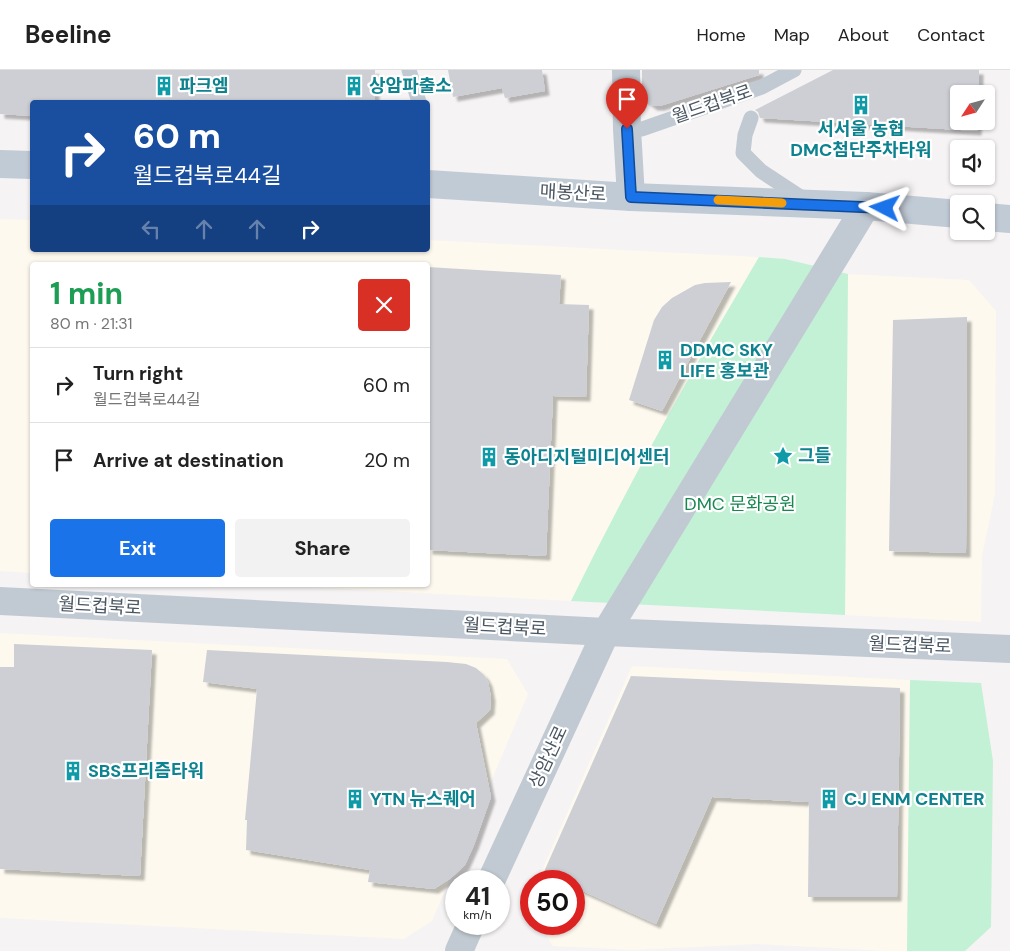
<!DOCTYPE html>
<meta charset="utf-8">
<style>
body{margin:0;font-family:"DM Sans","Noto Sans KR",sans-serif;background:#f2f2f2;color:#222;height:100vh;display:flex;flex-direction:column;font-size:19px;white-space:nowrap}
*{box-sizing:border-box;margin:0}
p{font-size:16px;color:#767676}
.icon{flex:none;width:28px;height:28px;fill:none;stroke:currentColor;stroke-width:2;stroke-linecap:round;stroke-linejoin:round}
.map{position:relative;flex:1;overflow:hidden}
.sheet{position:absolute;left:30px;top:192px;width:400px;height:325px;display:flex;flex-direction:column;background:#fff;border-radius:5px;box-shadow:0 1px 4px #0004}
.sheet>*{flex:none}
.guide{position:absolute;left:30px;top:30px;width:400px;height:152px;border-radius:5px;box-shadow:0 1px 4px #0004;background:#1a4fa0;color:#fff;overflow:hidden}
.needle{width:32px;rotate:234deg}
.tools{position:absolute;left:950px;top:15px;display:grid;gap:10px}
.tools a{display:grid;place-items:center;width:45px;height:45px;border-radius:5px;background:#fff;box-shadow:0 1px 4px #0004;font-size:25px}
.speed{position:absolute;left:445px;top:800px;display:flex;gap:10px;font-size:25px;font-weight:700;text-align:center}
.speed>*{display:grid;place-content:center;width:65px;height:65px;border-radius:50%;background:#fff;box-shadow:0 1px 4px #0004;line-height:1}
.speed small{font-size:12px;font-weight:400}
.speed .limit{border:8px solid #d22;background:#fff;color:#111}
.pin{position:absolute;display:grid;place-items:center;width:42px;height:42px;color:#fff;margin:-51px -21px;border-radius:50% 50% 50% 0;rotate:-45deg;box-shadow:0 0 5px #0007}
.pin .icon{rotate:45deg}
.me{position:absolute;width:55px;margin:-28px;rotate:274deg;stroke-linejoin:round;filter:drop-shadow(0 0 4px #0008)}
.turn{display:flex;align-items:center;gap:18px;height:105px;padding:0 20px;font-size:22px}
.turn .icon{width:65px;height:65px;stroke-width:2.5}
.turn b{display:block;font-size:35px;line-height:42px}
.lanes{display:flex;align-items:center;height:48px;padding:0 20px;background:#0003;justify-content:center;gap:25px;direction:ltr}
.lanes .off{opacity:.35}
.round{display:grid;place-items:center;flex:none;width:52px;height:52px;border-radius:5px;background:#f2f2f2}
.headline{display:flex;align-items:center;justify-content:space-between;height:85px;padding:0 20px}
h1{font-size:30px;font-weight:700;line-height:38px;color:#1e9e55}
.button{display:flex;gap:10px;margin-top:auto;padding:10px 20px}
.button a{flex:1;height:58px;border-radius:5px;background:#1a73e8;color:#fff;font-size:20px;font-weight:700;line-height:58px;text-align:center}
.button a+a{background:#f2f2f2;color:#222}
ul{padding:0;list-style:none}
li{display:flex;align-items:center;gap:15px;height:75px;padding:0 20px;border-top:1px solid #e0e0e0}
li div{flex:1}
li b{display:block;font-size:19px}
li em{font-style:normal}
header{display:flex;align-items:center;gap:30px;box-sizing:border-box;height:70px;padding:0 25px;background:#fff;border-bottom:1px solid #e0e0e0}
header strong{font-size:24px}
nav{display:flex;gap:28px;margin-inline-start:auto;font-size:18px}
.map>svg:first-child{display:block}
.commercial{fill:#fdf9ef}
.green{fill:#c3f1d5}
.building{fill:#cdcfd5;filter:url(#shadow)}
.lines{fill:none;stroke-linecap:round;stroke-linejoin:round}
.lane{stroke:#c1cad2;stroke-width:15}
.street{stroke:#c1cad2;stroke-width:28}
.secondary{stroke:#c1cbd6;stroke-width:28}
.route-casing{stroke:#114b97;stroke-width:12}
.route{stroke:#1a73e8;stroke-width:9}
.slow{stroke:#f59e0b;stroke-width:9}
.labels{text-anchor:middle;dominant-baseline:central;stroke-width:4.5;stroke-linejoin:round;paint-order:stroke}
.culture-label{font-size:18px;font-weight:bold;fill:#0d838f;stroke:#fff;text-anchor:start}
.street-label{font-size:18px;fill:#4a5661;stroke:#fff}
.park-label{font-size:18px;fill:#17864f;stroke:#fff}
</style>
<header>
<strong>Beeline</strong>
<nav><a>Home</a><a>Map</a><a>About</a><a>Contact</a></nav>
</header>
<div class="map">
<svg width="1010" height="881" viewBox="0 0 1010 881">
<defs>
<filter id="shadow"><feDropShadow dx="4.5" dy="4.5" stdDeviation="1" flood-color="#0004"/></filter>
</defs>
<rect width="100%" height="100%" fill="#f5f3f3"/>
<path class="commercial" d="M0,149L32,150V180H428V170L759,187L678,327L599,475L571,531L271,515H428V195H32V503L0,501Z
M848,204L969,210L996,241L995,424L982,486L981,552L845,545Z
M0,563L507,589L528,624L432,851L404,869L0,848Z
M632,596L910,610L907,881H885L756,874L632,880L553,876L539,854H574V811H537Z"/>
<path class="green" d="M759,187L785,189L848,204L845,545L571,531C629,413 692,300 759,187Z
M910,610L981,613L993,691L991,857L965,881H907Z"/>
<path class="building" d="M0,0H375V32H32V46L0,44Z
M448,0H542L545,21L505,28L502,18L453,27Z
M642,0H759V5L660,36H653L642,28Z
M833,0H979V24H959V51H978L977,61L760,48L758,42L755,40Z
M428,197L561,205L559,234L589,235L586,327L553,326L546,486L428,480Z
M731,212L662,341L629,330L654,250L662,237L672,228L695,215L705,213Z
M967,247L966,483L889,481L893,250Z
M14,574L152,580L140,806L0,799V597H14Z
M207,580L447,592L466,594L476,598L484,605L488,612L491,627L490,640L476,653L491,727L474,775L465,795L451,808L434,819L368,812L370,800L246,780L247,750H245L257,619L203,612Z
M631,606L900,618L897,827H808L809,732L712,727L656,854L574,817V811H560L543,804Z"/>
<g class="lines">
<path class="lane" d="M409,0L419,32
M751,48L745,65L743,83L761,101L805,130
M627,59H642L762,17L794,0"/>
<path class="street" d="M626,0L627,59L631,127
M0,531L606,562L1010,579
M491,811L606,562L866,136
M459,881L471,854"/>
<path class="secondary" d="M0,94L32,95
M428,114L631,127L866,136L959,144
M986,147L1010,149"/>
</g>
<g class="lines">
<defs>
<path id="route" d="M627,59L631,127L885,138"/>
</defs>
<use href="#route" class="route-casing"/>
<use href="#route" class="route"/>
<path class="slow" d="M718,130L782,133"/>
</g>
<defs>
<symbol id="building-bare" viewBox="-9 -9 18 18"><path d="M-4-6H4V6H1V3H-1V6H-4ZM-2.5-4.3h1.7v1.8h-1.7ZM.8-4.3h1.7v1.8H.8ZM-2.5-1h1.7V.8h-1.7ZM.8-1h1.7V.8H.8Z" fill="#0f9aa8" stroke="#fff" stroke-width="2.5" paint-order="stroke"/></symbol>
<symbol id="sight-bare" viewBox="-9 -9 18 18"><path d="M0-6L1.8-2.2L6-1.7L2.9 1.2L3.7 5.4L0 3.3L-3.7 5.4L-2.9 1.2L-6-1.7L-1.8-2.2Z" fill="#0f9aa8" stroke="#fff" stroke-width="2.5" paint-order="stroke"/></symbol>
</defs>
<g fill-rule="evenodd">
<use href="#building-bare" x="150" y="2" width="28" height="28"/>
<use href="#building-bare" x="340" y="2" width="28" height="28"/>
<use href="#building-bare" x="847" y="21" width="28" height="28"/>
<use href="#building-bare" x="651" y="276" width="28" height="28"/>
<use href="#sight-bare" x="769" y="372" width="28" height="28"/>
<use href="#building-bare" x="475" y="373" width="28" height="28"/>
<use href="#building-bare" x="59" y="687" width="28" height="28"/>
<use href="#building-bare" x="341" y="715" width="28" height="28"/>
<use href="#building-bare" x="815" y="715" width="28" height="28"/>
</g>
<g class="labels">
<g class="culture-label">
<text x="179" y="16">파크엠</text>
<text x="369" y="16">상암파출소</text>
<text x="861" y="59" text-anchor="middle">서서울 농협<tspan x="861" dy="21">DMC첨단주차타워</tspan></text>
<text x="680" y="280">DDMC SKY<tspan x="680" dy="21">LIFE 홍보관</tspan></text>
<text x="798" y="386">그들</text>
<text x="504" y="387">동아디지털미디어센터</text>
<text x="88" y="701">SBS프리즘타워</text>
<text x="370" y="729">YTN 뉴스퀘어</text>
<text x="844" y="729">CJ ENM CENTER</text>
</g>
<g class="street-label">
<text transform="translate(712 34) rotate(-19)">월드컵북로</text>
<text transform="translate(573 123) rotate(3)">매봉산로</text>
<text transform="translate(100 536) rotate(3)">월드컵북로</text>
<text transform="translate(505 557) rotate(3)">월드컵북로</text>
<text transform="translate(910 575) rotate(2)">월드컵북로</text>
<text transform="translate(548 687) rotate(-65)">상암산로</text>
</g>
<g class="park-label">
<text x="740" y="434">DMC 문화공원</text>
</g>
</g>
</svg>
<div class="tools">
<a><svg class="needle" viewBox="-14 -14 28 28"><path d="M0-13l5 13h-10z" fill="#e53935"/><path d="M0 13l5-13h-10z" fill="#767676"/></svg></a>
<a><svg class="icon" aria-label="sound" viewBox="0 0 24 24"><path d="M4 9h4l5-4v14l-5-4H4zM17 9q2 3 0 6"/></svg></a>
<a><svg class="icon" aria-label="search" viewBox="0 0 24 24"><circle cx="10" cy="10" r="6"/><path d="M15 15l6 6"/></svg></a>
</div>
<div class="speed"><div>41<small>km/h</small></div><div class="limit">50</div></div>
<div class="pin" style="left:627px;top:59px;background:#d93025"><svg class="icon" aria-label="arrive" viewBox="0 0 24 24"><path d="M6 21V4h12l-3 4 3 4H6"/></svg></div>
<svg class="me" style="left:885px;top:138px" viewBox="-20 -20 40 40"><path d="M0-17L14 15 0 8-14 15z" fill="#1a73e8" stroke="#fff" stroke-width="4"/></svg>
<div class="guide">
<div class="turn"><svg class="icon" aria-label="right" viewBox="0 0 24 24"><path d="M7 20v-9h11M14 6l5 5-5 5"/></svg><div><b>60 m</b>월드컵북로44길</div></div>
<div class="lanes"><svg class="icon off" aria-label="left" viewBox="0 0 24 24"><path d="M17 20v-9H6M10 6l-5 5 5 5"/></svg><svg class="icon off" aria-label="ahead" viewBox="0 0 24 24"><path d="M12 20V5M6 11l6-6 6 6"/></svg><svg class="icon off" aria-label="ahead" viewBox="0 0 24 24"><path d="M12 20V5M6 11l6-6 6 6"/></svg><svg class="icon" aria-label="right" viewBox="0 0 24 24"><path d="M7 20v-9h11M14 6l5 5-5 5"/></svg></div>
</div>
<section class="sheet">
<div class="headline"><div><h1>1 min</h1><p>80 m · 21:31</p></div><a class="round" style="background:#d93025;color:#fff"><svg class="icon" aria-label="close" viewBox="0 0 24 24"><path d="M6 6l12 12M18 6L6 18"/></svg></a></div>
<ul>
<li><svg class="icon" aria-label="right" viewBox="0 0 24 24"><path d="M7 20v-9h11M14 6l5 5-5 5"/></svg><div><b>Turn right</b><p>월드컵북로44길</p></div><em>60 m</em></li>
<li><svg class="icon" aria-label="arrive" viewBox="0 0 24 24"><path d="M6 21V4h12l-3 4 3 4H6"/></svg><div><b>Arrive at destination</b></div><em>20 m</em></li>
</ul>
<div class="button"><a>Exit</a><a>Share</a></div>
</section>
</div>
